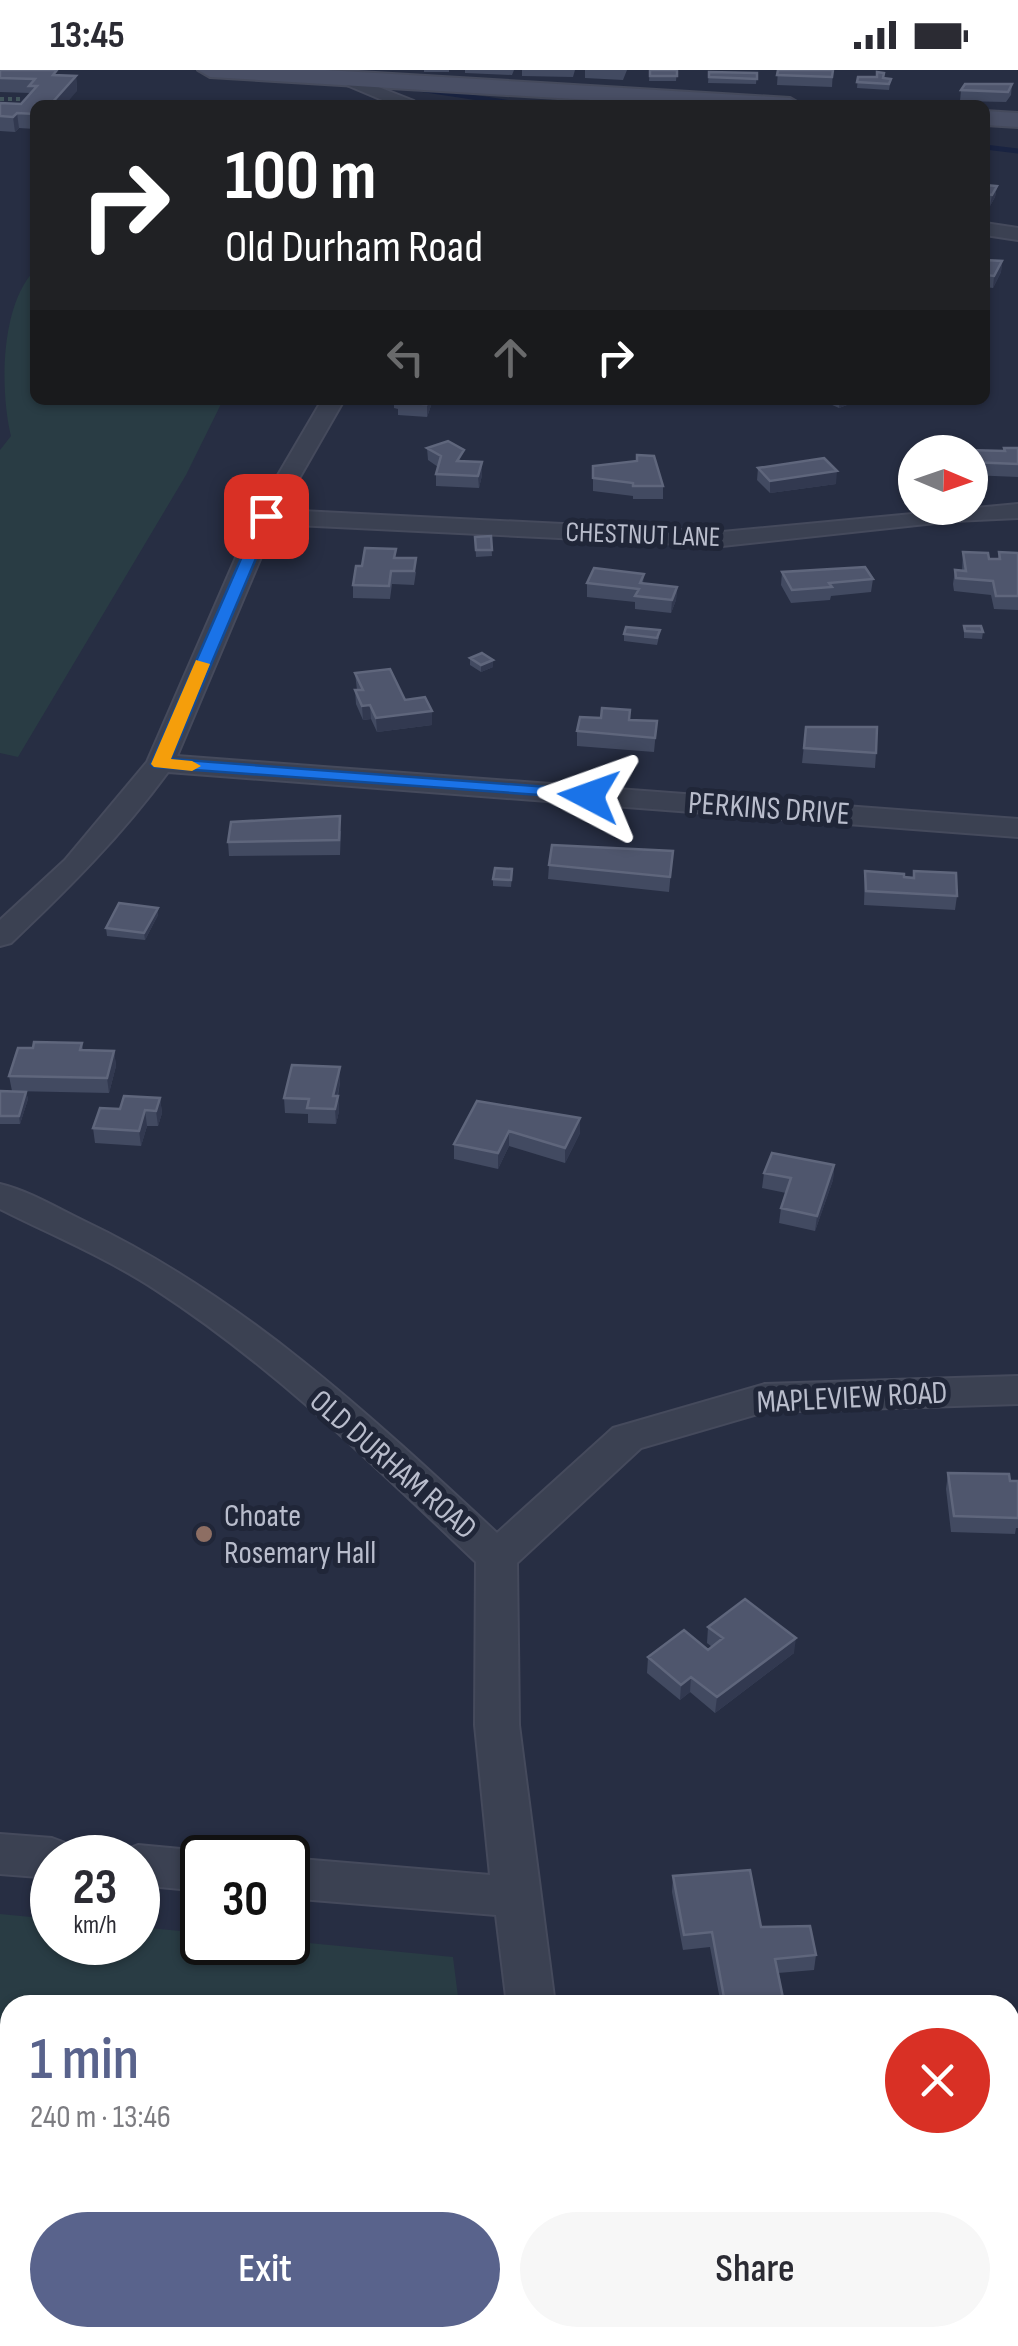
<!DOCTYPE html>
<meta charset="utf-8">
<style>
body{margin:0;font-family:"Sofia Sans Condensed",sans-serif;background:#f7f7f7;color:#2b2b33;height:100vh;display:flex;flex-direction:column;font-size:38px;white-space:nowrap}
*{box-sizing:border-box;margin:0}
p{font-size:32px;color:#7c7c81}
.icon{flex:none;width:55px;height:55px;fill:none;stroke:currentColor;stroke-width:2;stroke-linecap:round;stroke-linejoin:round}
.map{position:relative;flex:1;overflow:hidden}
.panel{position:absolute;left:0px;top:1925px;width:1020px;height:352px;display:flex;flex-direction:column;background:#fff;border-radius:30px 30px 0 0;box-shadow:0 2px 8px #0004}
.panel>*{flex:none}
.banner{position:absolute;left:30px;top:30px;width:960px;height:305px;border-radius:15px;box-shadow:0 2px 8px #0004;background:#202124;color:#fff;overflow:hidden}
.needle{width:65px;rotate:92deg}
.controls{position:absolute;left:898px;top:365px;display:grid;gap:20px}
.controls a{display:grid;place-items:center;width:90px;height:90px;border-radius:50%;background:#fff;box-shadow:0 2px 8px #0004;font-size:50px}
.speed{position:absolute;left:30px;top:1765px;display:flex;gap:20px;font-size:50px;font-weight:700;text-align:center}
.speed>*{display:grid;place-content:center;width:130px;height:130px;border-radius:50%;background:#fff;box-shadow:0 2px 8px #0004;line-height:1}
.speed small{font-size:25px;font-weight:400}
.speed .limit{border:5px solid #111;border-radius:15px;background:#fff;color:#111}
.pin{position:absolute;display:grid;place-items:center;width:85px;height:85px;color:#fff;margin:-42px;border-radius:20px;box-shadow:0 5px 15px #0006}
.me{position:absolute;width:110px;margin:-55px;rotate:274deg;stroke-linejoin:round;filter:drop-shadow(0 0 8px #0008)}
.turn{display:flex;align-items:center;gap:35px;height:210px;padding:0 30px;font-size:45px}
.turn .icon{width:130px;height:130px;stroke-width:2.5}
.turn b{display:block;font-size:70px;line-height:85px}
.lanes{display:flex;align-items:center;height:95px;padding:0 30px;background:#0003;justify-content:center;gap:50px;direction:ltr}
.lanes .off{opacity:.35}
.round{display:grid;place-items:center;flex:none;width:105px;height:105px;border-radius:52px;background:#f7f7f7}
.headline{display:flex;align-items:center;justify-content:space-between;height:170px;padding:0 30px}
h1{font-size:60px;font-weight:600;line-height:75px;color:#59638c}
.cta{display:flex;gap:20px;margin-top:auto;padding:20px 30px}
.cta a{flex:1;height:115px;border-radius:60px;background:#59638c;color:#fff;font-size:40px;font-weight:600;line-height:115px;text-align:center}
.cta a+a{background:#f7f7f7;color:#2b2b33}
.status{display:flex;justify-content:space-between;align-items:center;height:70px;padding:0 50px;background:#fff;direction:ltr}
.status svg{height:28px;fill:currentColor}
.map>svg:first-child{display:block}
.green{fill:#293c44}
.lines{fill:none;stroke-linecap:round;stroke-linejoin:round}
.stream{stroke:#192341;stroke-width:5}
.minor-casing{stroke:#454a5c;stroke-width:4}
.secondary-casing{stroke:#454a5c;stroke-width:4}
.path{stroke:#42555b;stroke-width:4;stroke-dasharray:4 4;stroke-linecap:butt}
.minor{fill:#3b4152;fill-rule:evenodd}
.secondary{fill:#494f65;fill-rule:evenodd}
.wall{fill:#424a61}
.shaded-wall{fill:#323950}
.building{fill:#4f566d;stroke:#5f667c;stroke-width:2.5}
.route{fill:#1a73e8;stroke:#114b97;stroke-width:2.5}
.slow{fill:#f59e0b}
.education-dot{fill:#8d6e63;stroke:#202638;stroke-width:4}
.labels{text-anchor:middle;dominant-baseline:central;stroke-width:10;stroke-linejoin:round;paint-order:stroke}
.far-street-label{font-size:28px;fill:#b9bdcc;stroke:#202638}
.street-label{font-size:32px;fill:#b9bdcc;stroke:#202638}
.poi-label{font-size:32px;fill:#b9bdcc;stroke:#202638;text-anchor:start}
</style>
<div class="status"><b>13:45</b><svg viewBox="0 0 49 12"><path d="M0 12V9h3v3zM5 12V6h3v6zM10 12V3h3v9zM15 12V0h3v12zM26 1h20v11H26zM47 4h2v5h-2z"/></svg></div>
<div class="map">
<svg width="1018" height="2276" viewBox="0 0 1018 2276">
<rect width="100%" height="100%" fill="#272e43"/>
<path class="green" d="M35,200V330H223L186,405L18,687L0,683V380L11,366C0,322 0,235 35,200Z
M0,1844L52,1849V1872H138V1857L202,1863V1872L288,1871L453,1887L459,1935H10V2268H499L500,2276H0Z"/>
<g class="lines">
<path class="stream" d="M406,17L525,35
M985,77L1018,81"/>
<defs>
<path id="minor" d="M348,5L414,31L416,35H394L342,13L340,10Z
M985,153L1018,158V170L985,165Z
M322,330H344L281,440L722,462L1018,434V448L954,451L722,476L275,454L177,686L1018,749V767L168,702C121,766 68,819 11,873L0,876V850L65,790L147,692L254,446Z
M0,1114C29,1121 57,1138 84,1151C242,1226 370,1345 497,1463L613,1358L627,1354L765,1314L1018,1306V1334L765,1342L641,1378L517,1493L519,1655L555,1935H507L496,1845L288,1828V1788L490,1805L475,1655L476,1492C375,1396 273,1296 156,1220C107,1188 52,1165 0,1139Z
M0,1764L52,1768L68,1774L75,1788H52V1808L0,1804Z
M138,1775L202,1781L218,1788H202V1821L138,1815V1788H119L122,1781Z
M548,2268H602L603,2276H549Z"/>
<path id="secondary" d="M198,0H326L790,28L802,35H672L210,7Z
M985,41L1018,43V57L985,55Z"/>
</defs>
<use href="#minor" class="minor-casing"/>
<use href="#secondary" class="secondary-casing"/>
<path class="path" d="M0,29H23"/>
<use href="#minor" class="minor"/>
<use href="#secondary" class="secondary"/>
</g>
<path class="wall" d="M0,0L76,6L77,21L35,35V59L19,58L15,62L0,61V33L21,34L30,23L0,22Z
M424,0H449V2H424Z
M465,0H514L512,5L465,3Z
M522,0H575L573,7L522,6Z
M585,0H627L623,10L585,8Z
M650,0H677L676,11H649Z
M778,0H833L832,17L777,15Z
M709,2L757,3L756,14L708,13Z
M858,7L890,14L889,20L857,18Z
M1012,14L1011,25L1006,32L960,31L961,20Z
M985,115L997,116L995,127L990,136L985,135Z
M985,190L1002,191L1001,202L993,218L985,217Z
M394,330H433L427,347L398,345V339L394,338Z
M821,330H860L839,338Z
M427,378L464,391L482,392V405L479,418L436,416V404L438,397L428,390Z
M1018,378V407L970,405V382L1004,381Z
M593,396L663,416V429H633V426L593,421Z
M758,398L836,414L770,423L757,410Z
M491,466L492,486L476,487L475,467Z
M963,482L989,489H998L999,482L1018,483V540L994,539L991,525L954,521L953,514L955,500L962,501Z
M396,488L416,502L414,515L392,514L390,529L353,528V515L362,496Z
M782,502L873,509L871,522L831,526L830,530L791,533L781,515Z
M644,504L643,513L677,517L676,530L671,543L635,539V532L587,527V513Z
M964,556L983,562L982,569L964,568Z
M624,564L659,567L657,575L624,571Z
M470,588L493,597L481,602L470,595Z
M355,603L405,630L432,641V655L377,662L371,649L363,650L356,634L355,620H357Z
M630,650L657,651L654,682L577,676V661Z
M806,657L876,683L875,698L802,693Z
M341,761L340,785L229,786L228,772Z
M673,781L669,822L548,809L549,795Z
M865,801L913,807L914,801L957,826L955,840L864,835Z
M512,806L511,817L493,816V809Z
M158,845L145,870L107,866L106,858Z
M82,973L83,980L114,981L116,996L109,1023L12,1021L9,1006L33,978Z
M340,997V1012L338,1026L339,1041L336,1054L308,1053V1044L285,1043L284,1028Z
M0,1021L26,1022L28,1029L20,1054H0Z
M160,1028L162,1043L158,1056H147L141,1076L95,1073L93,1058L120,1039Z
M477,1031L580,1048V1063L565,1093L509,1076L498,1099L454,1089V1074Z
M834,1095L833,1110L815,1161L779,1153L781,1138L786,1123L762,1118L764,1103Z
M948,1403L1018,1411V1458H1016L1015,1464L951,1462L946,1419Z
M708,1557L794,1583L715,1643L690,1622L680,1630L647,1603L648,1587L708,1580L712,1577L707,1573Z
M673,1806L761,1857L816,1885L814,1900L778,1903L783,1928L782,1935H721L710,1877L683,1880L672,1822Z"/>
<path class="shaded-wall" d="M76,6L77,21L65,35H50Z
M17,43L19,58L15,62L13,47Z
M997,116L995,127L990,136L992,125Z
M1002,191L1001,202L993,218L994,206Z
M429,330H433L427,347V334Z
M840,330H860L839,338Z
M482,392V405L479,418L478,406Z
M837,401L836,414L770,423V411Z
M677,517L676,530L671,543L672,530Z
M493,590V597L481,602V595Z
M370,635L371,649L363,650L362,636Z
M432,641V655L377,662L376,648Z
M158,838V845L145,870L144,863Z
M114,981L116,996L109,1023L107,1008Z
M340,997V1012L334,1041L333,1026Z
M26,1022L28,1029L20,1054L19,1046Z
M338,1026L339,1041L336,1054L335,1039Z
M160,1028L162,1043L158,1056L156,1041Z
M145,1040L147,1056L141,1076L139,1061Z
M580,1048V1063L565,1093V1078Z
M509,1061V1076L498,1099V1083Z
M834,1095L833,1110L815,1161L817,1146Z
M796,1568L794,1583L715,1643L717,1627Z
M691,1607L690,1622L680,1630L681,1615Z
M877,2268H882L878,2276H874Z"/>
<path class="building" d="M0,0H57L53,5L76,6L50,35H35V44L17,43L13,47L0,46V33L21,34L37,16H29L35,9L0,8Z
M650,0H677V6H650Z
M778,0H833L832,7L777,5Z
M709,2L757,3V9L709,7Z
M877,2L884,3L883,8L891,9L889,14L857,12L858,7H877Z
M965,14H1012L1008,22L961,20Z
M985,115L997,116L992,125L985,124Z
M985,190L1002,191L994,206L985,205Z
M399,330H429L427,334L398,333Z
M448,371L464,380L457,391L482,392L478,406L436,404L441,386L427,378Z
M1004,378H1018V394L970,392V382H968V380L1005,381Z
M637,385L654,386L663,416H633V413L593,408V396L637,391Z
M824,388L837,401L770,411L758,398Z
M491,466L492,480H476L475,467Z
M365,478L396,479L394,488H416L414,501H391L389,516L353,515L356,496H362Z
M963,482L988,483L989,489H1000L999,482L1018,483V526H996L993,511L956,508L955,500L966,501Z
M865,497L873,509L829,513L832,517L792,520L782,502Z
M594,498L644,504L640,513L677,517L672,530L635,526L639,519L587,513Z
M964,556H981L983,562L965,561Z
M626,557L660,560L657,568L624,564Z
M482,583L493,590L481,595L470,588Z
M390,599L405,630L425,627L432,641L376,648L370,635L362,636L355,620H363L355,603Z
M602,638L630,640L629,650L657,651L655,668L577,661L580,647L601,648Z
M806,657H877L876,683L804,678Z
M340,746L339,770L228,772L231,752Z
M552,775L673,781L670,807L549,795Z
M495,798L512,799L511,810L493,809Z
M865,801L904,804V807L914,808V801L956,803L957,826L866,821Z
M119,833L158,838L144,863L106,858Z
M34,972L82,973L80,980L114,981L107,1008L9,1006L18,978H33Z
M292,995L340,997L333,1026H338L335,1039L307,1038L309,1029L284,1028Z
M0,1021L26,1022L19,1046H0Z
M124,1026L160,1028L156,1041L145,1040L139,1061L93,1058L100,1038L120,1039Z
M477,1031L580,1048L565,1078L509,1061L498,1083L454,1074Z
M772,1083L834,1095L817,1146L781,1138L791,1108L764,1103Z
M948,1403L1009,1404L1010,1411H1018V1448L954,1446Z
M745,1529L796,1568L717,1627L691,1607L681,1615L648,1587L684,1560L708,1580L723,1568L708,1557Z
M750,1800L761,1857L810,1856L816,1885L775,1889L783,1928L725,1933L712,1862L684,1865L673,1806Z
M824,2268H877L874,2276H819Z"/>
<path class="route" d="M261,443L274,446L171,689L589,720L598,726L595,729L154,697L151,694Z"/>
<path class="slow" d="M196,590L210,594L171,689L192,691L201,696L192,701L154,697L151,694Z"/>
<circle class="education-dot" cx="204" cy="1464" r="10"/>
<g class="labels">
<g class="far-street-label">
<text transform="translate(643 465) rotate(2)">CHESTNUT LANE</text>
</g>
<g class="street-label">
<text transform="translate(769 739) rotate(4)">PERKINS DRIVE</text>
<text transform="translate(852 1328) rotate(-3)">MAPLEVIEW ROAD</text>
<text transform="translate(393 1395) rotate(41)">OLD DURHAM ROAD</text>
</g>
<g class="poi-label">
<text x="224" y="1446">Choate<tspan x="224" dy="37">Rosemary Hall</tspan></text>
</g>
</g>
</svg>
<div class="controls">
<a><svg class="needle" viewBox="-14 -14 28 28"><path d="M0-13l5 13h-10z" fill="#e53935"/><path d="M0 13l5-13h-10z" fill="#7c7c81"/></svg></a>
</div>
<div class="speed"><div>23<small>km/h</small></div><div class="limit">30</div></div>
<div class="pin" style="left:266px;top:446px;background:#d93025"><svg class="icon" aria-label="arrive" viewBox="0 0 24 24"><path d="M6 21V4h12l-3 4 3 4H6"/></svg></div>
<svg class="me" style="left:589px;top:726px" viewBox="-20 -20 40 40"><path d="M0-17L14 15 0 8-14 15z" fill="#1a73e8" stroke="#fff" stroke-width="4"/></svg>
<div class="banner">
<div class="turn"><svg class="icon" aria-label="right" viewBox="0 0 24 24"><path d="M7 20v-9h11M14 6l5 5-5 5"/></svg><div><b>100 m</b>Old Durham Road</div></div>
<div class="lanes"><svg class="icon off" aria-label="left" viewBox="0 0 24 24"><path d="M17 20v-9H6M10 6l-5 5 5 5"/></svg><svg class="icon off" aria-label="ahead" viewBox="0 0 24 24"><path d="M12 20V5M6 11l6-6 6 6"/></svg><svg class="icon" aria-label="right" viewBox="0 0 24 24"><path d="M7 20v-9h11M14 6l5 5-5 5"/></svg></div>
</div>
<section class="panel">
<div class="headline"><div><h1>1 min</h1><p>240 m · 13:46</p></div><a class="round" style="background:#d93025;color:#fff"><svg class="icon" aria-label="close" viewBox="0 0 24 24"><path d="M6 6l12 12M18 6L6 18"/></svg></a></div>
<div class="cta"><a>Exit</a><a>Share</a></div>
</section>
</div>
